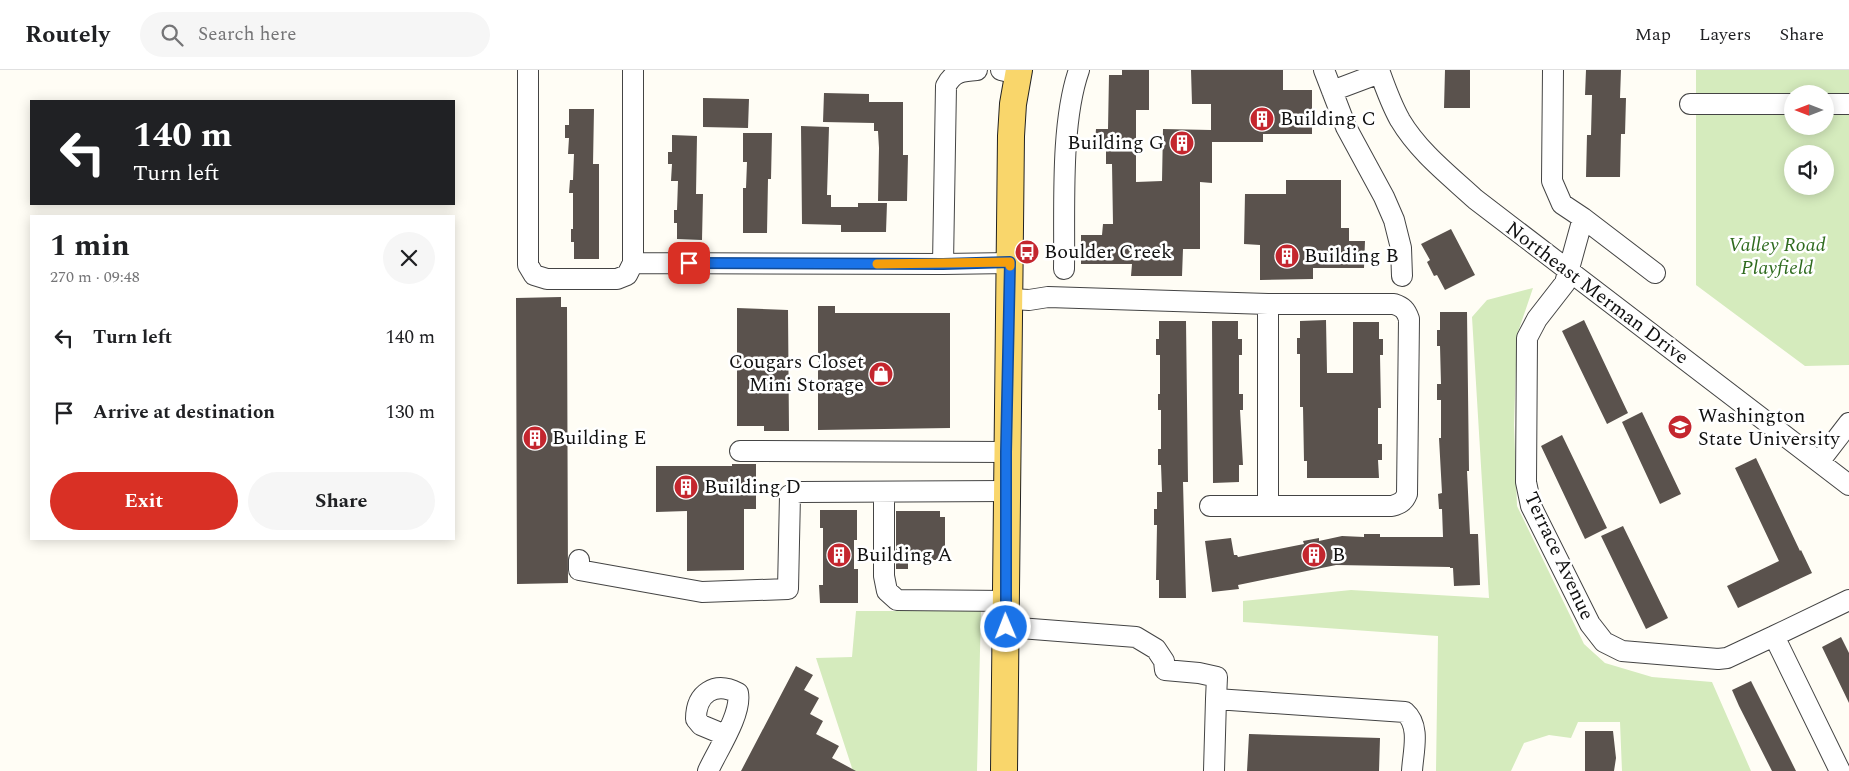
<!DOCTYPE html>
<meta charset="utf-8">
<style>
body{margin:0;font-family:Spectral,serif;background:#f6f6f6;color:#202124;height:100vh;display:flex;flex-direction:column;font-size:19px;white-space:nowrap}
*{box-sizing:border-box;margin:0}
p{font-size:16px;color:#757577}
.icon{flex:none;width:28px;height:28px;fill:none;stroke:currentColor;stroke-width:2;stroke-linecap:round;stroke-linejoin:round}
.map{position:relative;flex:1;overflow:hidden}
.drawer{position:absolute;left:30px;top:145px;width:425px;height:325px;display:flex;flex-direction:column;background:#fff;border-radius:0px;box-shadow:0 2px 12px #0003}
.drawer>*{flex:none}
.top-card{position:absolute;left:30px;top:30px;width:425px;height:105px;border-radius:0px;box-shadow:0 2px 12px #0003;background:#202124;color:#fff;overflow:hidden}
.needle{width:32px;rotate:270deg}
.buttons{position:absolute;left:1784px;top:15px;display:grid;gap:10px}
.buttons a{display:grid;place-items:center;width:50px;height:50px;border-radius:50%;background:#fff;box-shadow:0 2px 12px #0003;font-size:25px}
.pin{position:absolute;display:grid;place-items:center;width:42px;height:42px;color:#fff;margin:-21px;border-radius:10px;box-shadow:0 2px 8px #0006}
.me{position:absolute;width:55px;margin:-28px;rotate:359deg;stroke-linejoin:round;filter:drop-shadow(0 0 4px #0008)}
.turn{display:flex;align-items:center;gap:18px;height:105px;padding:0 20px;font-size:22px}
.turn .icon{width:65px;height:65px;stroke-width:2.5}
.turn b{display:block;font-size:35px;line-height:42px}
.round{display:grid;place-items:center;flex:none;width:52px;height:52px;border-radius:26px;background:#f6f6f6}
.headline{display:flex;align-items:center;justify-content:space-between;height:85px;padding:0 20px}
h1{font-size:30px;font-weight:700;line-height:38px}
.button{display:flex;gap:10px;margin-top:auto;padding:10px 20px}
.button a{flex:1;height:58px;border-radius:30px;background:#d93025;color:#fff;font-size:20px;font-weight:700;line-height:58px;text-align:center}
.button a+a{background:#f6f6f6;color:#202124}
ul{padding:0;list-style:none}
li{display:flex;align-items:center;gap:15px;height:75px;padding:0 20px}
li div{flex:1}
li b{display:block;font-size:19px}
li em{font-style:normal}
header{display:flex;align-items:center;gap:30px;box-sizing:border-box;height:70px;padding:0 25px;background:#fff;border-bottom:1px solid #e0e0e0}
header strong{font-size:24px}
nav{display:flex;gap:28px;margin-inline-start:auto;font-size:18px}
.search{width:350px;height:45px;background:#f6f6f6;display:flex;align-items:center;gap:12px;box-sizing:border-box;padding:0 18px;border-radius:28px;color:#757577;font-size:19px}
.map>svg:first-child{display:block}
.green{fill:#d5ebbd;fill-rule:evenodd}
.building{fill:#5a524d}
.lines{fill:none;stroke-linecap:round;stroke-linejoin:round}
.minor-casing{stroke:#444;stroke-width:22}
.major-casing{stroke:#222;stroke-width:28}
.minor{stroke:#fff;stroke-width:20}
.major{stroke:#f9d66b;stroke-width:26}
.route-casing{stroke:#114b97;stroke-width:12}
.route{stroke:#1a73e8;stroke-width:9}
.slow{stroke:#f59e0b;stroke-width:9}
.labels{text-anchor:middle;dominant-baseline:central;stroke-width:5;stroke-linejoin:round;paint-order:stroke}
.poi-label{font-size:20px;fill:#111;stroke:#fff;text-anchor:start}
.park-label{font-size:20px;font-style:italic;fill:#2f6b1f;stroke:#fff}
.street-label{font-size:20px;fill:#111;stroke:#fff}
</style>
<header>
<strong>Routely</strong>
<div class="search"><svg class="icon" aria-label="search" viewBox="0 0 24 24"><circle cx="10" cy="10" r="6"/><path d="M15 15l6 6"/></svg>Search here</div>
<nav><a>Map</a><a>Layers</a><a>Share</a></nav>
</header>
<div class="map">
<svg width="1849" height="701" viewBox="0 0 1849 701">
<rect width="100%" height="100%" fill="#fffdf5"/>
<path class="green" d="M1696,0H1849V295L1805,296L1696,215ZM1792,24H1825V56H1792ZM1792,84H1825V116H1792Z
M1533,218L1517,265L1514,355L1517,436L1584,574L1605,593L1652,607L1712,612L1751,701H1622L1620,652H1578L1571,668L1549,665L1524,673L1511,701H1436L1438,566L1243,552V531L1351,520L1489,528L1472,247L1487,230Z
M856,541H981L977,701H853L816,588L852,587Z"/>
<path class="building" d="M1122,0H1149V40H1136V112L1162,111L1163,59L1211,60V34H1192L1191,0H1283V20H1312V64H1263V72H1212V113L1200,112V179H1183L1182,206H1131L1132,194H1081V165H1102L1103,154H1113L1112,94H1106V73H1095L1096,59H1108L1109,5H1122Z
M1445,0H1470V38H1444Z
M1586,0H1621L1620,28H1626L1625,64H1621L1620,107H1586L1587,65H1591L1592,25H1585Z
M824,23L869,24V32H903V85H908L907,131H878L879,78L878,61H874V53L823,52Z
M703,28L749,29L748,58L703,57Z
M569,39H594L593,94H599V189H574V172H571V159H573V123H569L570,110H573L574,84H568L569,68H565V55H569Z
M801,56L829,57L827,125H831V137H858V133H887L886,162H841V155L802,154Z
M743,63H772L771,109H768L767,163H743V118H746L747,92H743Z
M672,65L697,66L696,124H703L702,170L677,169V153H674V140H677L678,111H671L672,94H668V82H672Z
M1286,110H1341V158H1349V171H1365L1364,198H1313V209L1260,210V175L1244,174L1245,124H1286Z
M1451,159L1475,205L1445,220L1437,205L1434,206L1427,192L1430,190L1421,174Z
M561,227V237H567L568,513L517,514L516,228Z
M818,236H835V243H950V358L818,360Z
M737,238L788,240L789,361H764V356H737Z
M1440,242H1467L1469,401H1467L1470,464H1478L1480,515L1454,516L1453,498H1450V497L1336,495L1238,515L1239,519L1212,522L1205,471L1231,468L1234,485H1237L1238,487L1304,474L1303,471L1319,468V471L1342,466L1364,467V464H1380V467H1443L1442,439H1439L1438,424L1442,423L1439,368H1441V330H1437V314H1441L1440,276H1437V260H1440Z
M1326,250L1327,303H1353V252H1379V269H1383V285H1380L1381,338H1378V374H1382V390H1378L1379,408H1307V391H1304L1303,337H1300V284H1297V268H1300V251Z
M1584,250L1628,343L1607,354L1562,261Z
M1159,251H1186L1188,412H1183L1186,528H1159V510H1156L1157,455H1154V439H1157V422H1162L1161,395H1158V379H1161V340H1158V324H1160V285H1156V269H1159Z
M1212,251H1238V269H1242V285H1239V324H1243V340H1240L1243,395H1239V412L1213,413Z
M1642,342L1681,424L1660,434L1622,352Z
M1562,365L1607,458L1585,469L1541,376Z
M1756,388L1800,481L1801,480L1812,503L1738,538L1727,516L1779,491L1735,398Z
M732,394H756V439H744V500L687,501V441L656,442V396H732Z
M820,440H857V470H854V499H858V533H820L819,515H823V458H820Z
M896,441H940V447H945V490H908V499H896Z
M1623,456L1668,548L1646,559L1601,466Z
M1841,567L1849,583V633L1822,577Z
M796,596L813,605L804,620L819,628L810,644L823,651L816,664L839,676L832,688L856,701H741Z
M1751,611L1796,701H1772L1739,636L1732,620Z
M1585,661H1613L1616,688L1614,701H1585Z
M1249,664L1380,668L1379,701H1247Z"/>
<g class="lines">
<defs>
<path id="minor" d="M528,0V195L534,205L547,209H617L627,205L633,193V0
M1001,0L1018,4
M1324,0L1346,57L1384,127L1394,150L1401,178L1402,206
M1379,0C1385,17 1391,34 1400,50C1419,82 1449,105 1475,129L1849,415
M1553,0L1552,111L1562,134L1583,148L1565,213L1537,249L1527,268L1526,412L1531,436L1590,554L1604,572L1622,581L1718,589L1727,588L1774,566
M1332,21L1380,3
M1690,34H1792
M1825,34H1849
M1583,148L1655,203
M633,193L943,194L1010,193
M943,194L946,16C953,2 962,1 977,0
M1064,199C1065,140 1060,54 1079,0
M1010,229L1029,230L1048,227L1268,234V436H1392C1399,434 1404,432 1407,424L1409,249C1406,240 1403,237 1394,234H1268
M740,381L1006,382
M1819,392L1849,353
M884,422V506L887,521L897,530L1006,531
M1210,436H1268
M579,490V500L702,522L788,519L790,425L800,422L1006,421
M1006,557L1136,567L1156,579L1164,591L1165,600L1199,603L1217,607L1216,629
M708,701C717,681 742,644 738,623C715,611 696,623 696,649L701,655L725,665
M1214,701L1216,629L1405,642C1421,656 1413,682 1412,701
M1840,701L1774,566L1849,530"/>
<path id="major" d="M1004,701L1011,66L1013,34L1019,0"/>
</defs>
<use href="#minor" class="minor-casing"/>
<use href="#major" class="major-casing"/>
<use href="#minor" class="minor"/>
<use href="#major" class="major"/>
</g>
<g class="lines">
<defs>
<path id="route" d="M689,193L943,194L1010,192L1006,382V557"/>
</defs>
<use href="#route" class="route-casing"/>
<use href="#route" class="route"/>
<path class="slow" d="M877,194L1010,192V196"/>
</g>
<defs>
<symbol id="building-disc" viewBox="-11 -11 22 22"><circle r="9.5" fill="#c4262e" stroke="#fff"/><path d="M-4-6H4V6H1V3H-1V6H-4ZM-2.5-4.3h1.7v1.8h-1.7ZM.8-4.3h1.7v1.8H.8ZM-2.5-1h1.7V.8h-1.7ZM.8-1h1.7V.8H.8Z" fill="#fff"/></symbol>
<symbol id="bus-disc" viewBox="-11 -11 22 22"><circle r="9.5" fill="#c4262e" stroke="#fff"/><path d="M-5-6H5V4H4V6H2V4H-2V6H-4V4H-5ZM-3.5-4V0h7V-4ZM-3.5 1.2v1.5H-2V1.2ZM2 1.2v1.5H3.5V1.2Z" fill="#fff"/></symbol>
<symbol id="shop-disc" viewBox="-11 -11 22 22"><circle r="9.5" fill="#c4262e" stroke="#fff"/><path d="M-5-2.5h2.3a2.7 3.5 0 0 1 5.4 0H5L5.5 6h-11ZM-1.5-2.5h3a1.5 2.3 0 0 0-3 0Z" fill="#fff"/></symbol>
<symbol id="university-disc" viewBox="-11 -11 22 22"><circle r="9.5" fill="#c4262e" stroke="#fff"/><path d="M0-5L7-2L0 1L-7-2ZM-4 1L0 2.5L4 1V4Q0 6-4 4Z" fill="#fff"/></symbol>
</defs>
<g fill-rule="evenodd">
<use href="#building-disc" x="1248" y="35" width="28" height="28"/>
<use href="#building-disc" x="1168" y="59" width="28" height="28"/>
<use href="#bus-disc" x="1013" y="168" width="28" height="28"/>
<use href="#building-disc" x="1273" y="172" width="28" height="28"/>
<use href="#shop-disc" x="867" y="290" width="28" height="28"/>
<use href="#university-disc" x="1666" y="343" width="28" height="28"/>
<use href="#building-disc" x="521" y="354" width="28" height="28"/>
<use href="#building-disc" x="672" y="403" width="28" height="28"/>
<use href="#building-disc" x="825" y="471" width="28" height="28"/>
<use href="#building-disc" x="1300" y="471" width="28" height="28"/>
</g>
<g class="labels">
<g class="poi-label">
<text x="1280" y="49">Building C</text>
<text x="1164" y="73" text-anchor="end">Building G</text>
<text x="1044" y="182">Boulder Creek</text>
<text x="1304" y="186">Building B</text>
<text x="864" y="292" text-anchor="end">Cougars Closet<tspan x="864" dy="23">Mini Storage</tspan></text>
<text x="1698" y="346">Washington<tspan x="1698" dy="23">State University</tspan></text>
<text x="552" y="368">Building E</text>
<text x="704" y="417">Building D</text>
<text x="856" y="485">Building A</text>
<text x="1332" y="485">B</text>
</g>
<g class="park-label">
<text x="1777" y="175">Valley Road<tspan x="1777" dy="23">Playfield</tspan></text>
</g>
<g class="street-label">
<text transform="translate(1597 223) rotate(37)">Northeast Merman Drive</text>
<text transform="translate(1559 486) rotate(65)">Terrace Avenue</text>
</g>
</g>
</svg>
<div class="buttons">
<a><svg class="needle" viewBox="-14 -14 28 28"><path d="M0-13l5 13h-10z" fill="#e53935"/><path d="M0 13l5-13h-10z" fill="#757577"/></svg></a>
<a><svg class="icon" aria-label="sound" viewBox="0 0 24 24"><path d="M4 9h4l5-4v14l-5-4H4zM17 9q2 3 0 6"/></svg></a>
</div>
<div class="pin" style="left:689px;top:193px;background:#d93025"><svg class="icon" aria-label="arrive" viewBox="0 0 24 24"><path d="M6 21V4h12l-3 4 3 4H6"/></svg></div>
<svg class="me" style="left:1006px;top:557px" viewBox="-20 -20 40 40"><circle r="17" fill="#1a73e8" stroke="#fff" stroke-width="3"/><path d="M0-11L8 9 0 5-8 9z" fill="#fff"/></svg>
<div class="top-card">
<div class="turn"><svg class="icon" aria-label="left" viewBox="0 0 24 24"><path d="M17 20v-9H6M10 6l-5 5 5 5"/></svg><div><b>140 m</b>Turn left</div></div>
</div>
<section class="drawer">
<div class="headline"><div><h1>1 min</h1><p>270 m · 09:48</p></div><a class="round"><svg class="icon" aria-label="close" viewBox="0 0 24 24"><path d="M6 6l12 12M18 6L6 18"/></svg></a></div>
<ul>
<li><svg class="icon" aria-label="left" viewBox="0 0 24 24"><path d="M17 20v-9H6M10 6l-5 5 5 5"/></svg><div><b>Turn left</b></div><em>140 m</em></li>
<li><svg class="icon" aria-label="arrive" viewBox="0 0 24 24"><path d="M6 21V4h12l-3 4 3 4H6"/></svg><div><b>Arrive at destination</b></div><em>130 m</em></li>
</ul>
<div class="button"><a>Exit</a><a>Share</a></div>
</section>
</div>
